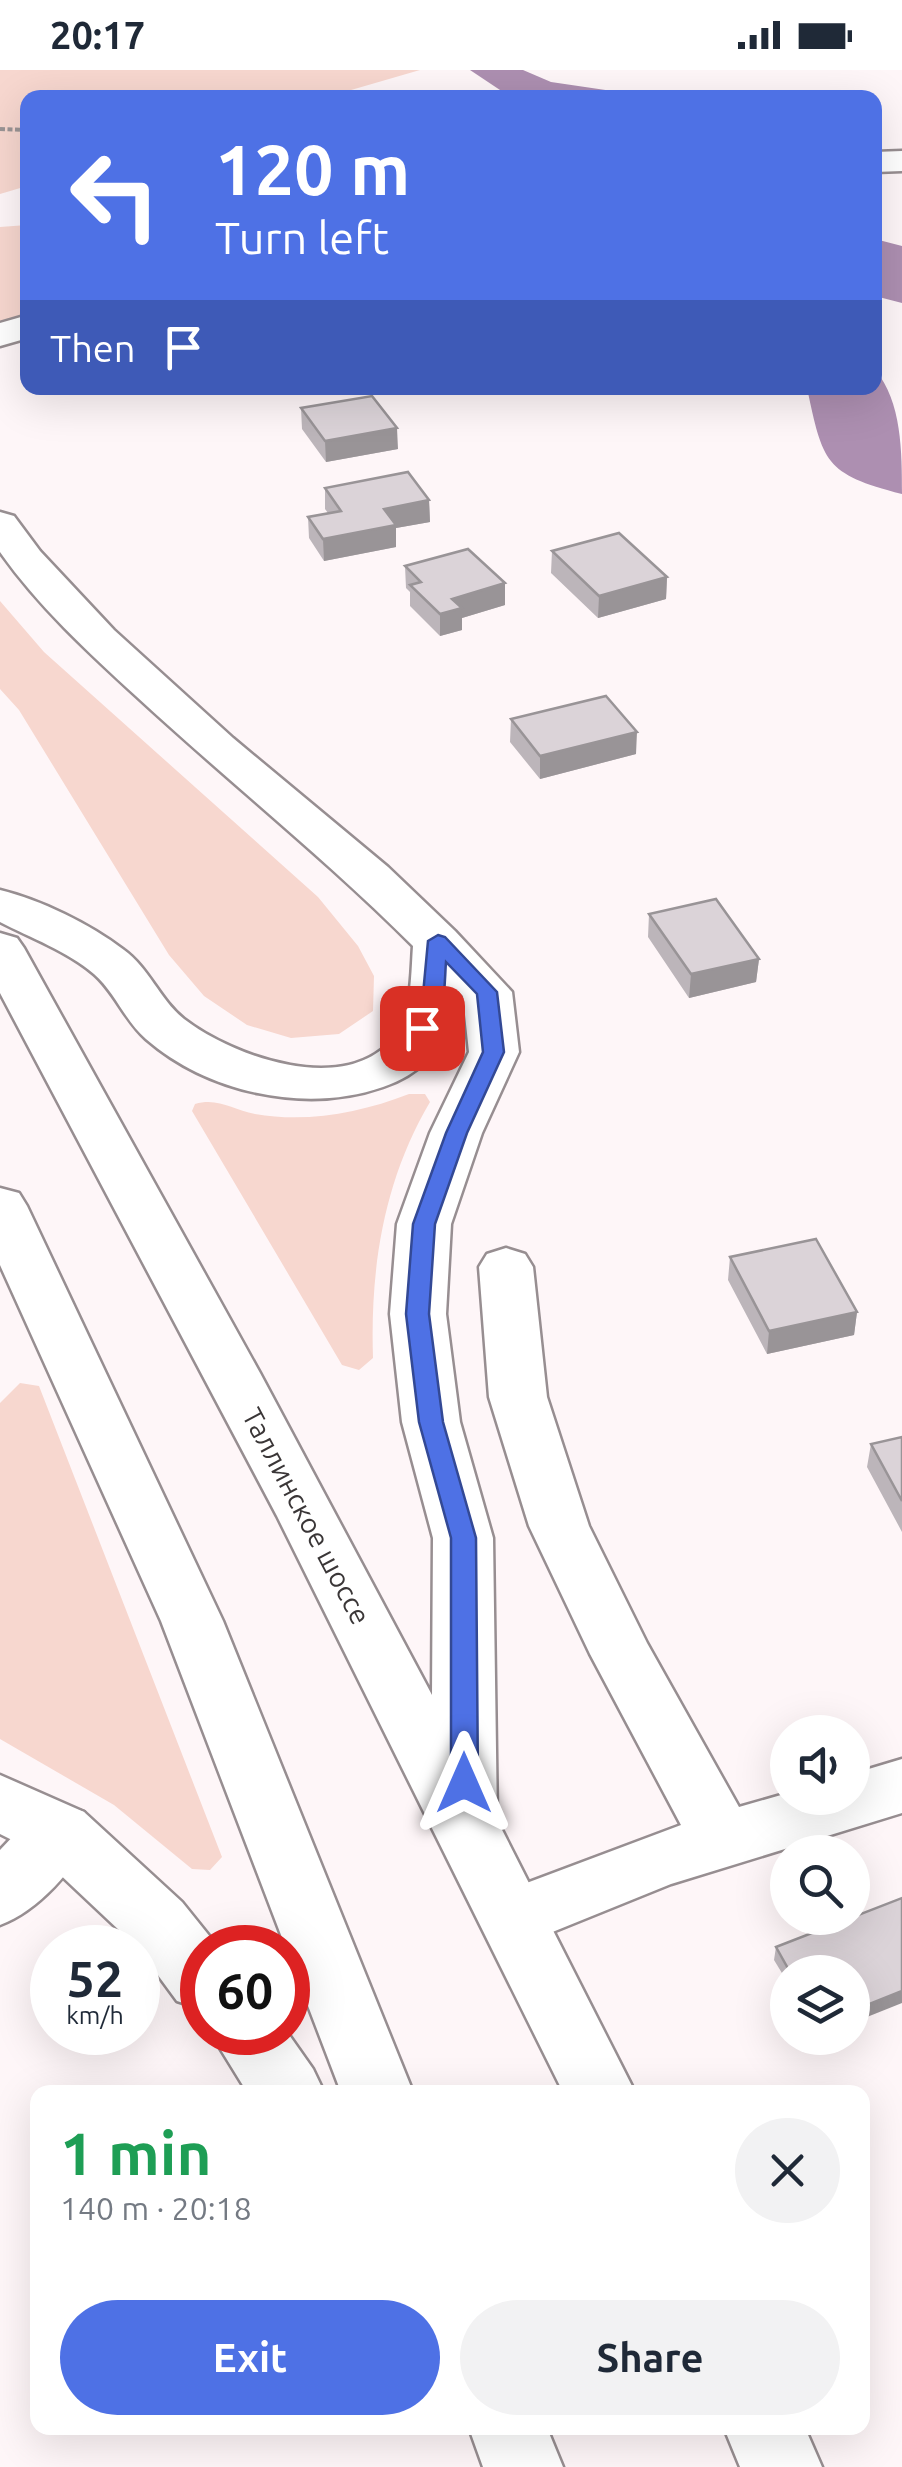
<!DOCTYPE html>
<meta charset="utf-8">
<style>
body{margin:0;font-family:Ubuntu,sans-serif;background:#f2f2f3;color:#1f2937;height:100vh;display:flex;flex-direction:column;font-size:38px;white-space:nowrap}
*{box-sizing:border-box;margin:0}
p{font-size:32px;color:#747a83}
.icon{flex:none;width:55px;height:55px;fill:none;stroke:currentColor;stroke-width:2;stroke-linecap:round;stroke-linejoin:round}
.map{position:relative;flex:1;overflow:hidden}
.side{position:absolute;left:30px;top:2015px;width:840px;height:350px;display:flex;flex-direction:column;background:#fff;border-radius:20px;box-shadow:0 10px 40px #0002}
.side>*{flex:none}
.hud{position:absolute;left:20px;top:20px;width:862px;height:305px;border-radius:20px;box-shadow:0 10px 40px #0002;background:#4e71e5;color:#fff;overflow:hidden}
.controls{position:absolute;left:770px;top:1645px;display:grid;gap:20px}
.controls a{display:grid;place-items:center;width:100px;height:100px;border-radius:50%;background:#fff;box-shadow:0 10px 40px #0002;font-size:50px}
.speed{position:absolute;left:30px;top:1855px;display:flex;gap:20px;font-size:50px;font-weight:700;text-align:center}
.speed>*{display:grid;place-content:center;width:130px;height:130px;border-radius:50%;background:#fff;box-shadow:0 10px 40px #0002;line-height:1}
.speed small{font-size:25px;font-weight:400}
.speed .limit{border:15px solid #d22;background:#fff;color:#111}
.pin{position:absolute;display:grid;place-items:center;width:85px;height:85px;color:#fff;margin:-42px;border-radius:20px;box-shadow:0 5px 15px #0006}
.me{position:absolute;width:110px;margin:-55px;rotate:0deg;stroke-linejoin:round;filter:drop-shadow(0 0 8px #0008)}
.turn{display:flex;align-items:center;gap:35px;height:210px;padding:0 30px;font-size:45px}
.turn .icon{width:130px;height:130px;stroke-width:2.5}
.turn b{display:block;font-size:70px;line-height:85px}
.then{display:flex;align-items:center;height:95px;padding:0 30px;background:#0003;gap:20px;font-size:38px}
.round{display:grid;place-items:center;flex:none;width:105px;height:105px;border-radius:52px;background:#f2f2f3}
.head{display:flex;align-items:center;justify-content:space-between;height:170px;padding:0 30px}
h1{font-size:60px;font-weight:600;line-height:75px;color:#1e9e55}
.button{display:flex;gap:20px;margin-top:auto;padding:20px 30px}
.button a{flex:1;height:115px;border-radius:60px;background:#4e71e5;color:#fff;font-size:40px;font-weight:600;line-height:115px;text-align:center}
.button a+a{background:#f2f2f3;color:#1f2937}
.status{display:flex;justify-content:space-between;align-items:center;height:70px;padding:0 50px;background:#fff;direction:ltr}
.status svg{height:28px;fill:currentColor}
.map>svg:first-child{display:block}
.green{fill:#f7d7cf}
.water{fill:#ad8fb1}
.lines{fill:none;stroke-linecap:round;stroke-linejoin:round}
.river{fill:#ad8fb1;fill-rule:evenodd}
.minor-casing{stroke:#978e91;stroke-width:5}
.major-casing{stroke:#978e91;stroke-width:5}
.path{stroke:#9a9495;stroke-width:4;stroke-dasharray:5 2.5;stroke-linecap:butt}
.minor{fill:#fff;fill-rule:evenodd}
.major{fill:#fff;fill-rule:evenodd}
.wall{fill:#bcb5ba}
.shaded-wall{fill:#999497}
.building{fill:#dbd3d8;stroke:#999497;stroke-width:2.5}
.route{fill:#4e71e5;stroke:#334995;stroke-width:2.5}
.labels{text-anchor:middle;dominant-baseline:central;stroke-width:8;stroke-linejoin:round;paint-order:stroke}
.street-label{font-size:28px;fill:#3a3637;stroke:#fff}
</style>
<div class="status"><b>20:17</b><svg viewBox="0 0 49 12"><path d="M0 12V9h3v3zM5 12V6h3v6zM10 12V3h3v9zM15 12V0h3v12zM26 1h20v11H26zM47 4h2v5h-2z"/></svg></div>
<div class="map">
<svg width="902" height="2397" viewBox="0 0 902 2397">
<rect width="100%" height="100%" fill="#fef6f8"/>
<path class="green" d="M0,0H420L327,27L28,28L27,116L0,124Z
M27,155V248L0,255V157Z
M0,531L44,582L318,827L358,876L374,906L373,941L339,964L291,968L247,955L204,926L169,885L19,640L0,619Z
M409,1024H425L430,1032C384,1110 370,1197 373,1288L359,1300L342,1295L192,1041L195,1034C218,1027 233,1040 255,1044C307,1053 360,1043 409,1024Z
M20,1313L39,1316L222,1787L210,1800L192,1799L114,1735L0,1669V1333Z"/>
<path class="water" d="M470,0H523L551,12L653,27L523,26L503,22Z"/>
<g class="lines">
<path class="river" d="M875,169L902,176V233L875,226Z
M875,300C902,331 902,383 902,424C824,404 823,392 807,318H875Z"/>
<defs>
<path id="minor" d="M902,81V101L875,102V82Z
M28,245V268L0,276V253Z
M506,1178L525,1184L533,1197L547,1327L589,1456L647,1573L739,1737L788,1723V1728H852V1704L902,1689V1743L671,1814L513,1878L489,1869L479,1848L489,1827L681,1755L590,1584L529,1456L489,1327L479,1197L487,1184Z
M60,1734L84,1742L93,1762C75,1799 38,1841 0,1855V1780L36,1742Z"/>
<path id="major" d="M0,442L14,446L40,481L114,560L233,668L388,797L455,861L512,922L519,982L482,1063L451,1154L446,1244L460,1352L493,1468L497,1750L635,2022H563L277,1446L0,923V863L17,868L24,878L260,1303L432,1625L433,1468L402,1352L390,1244L397,1154L430,1063L469,982L463,926L458,921C452,968 428,1002 383,1017C306,1044 208,1023 146,969C125,951 115,922 94,904C67,881 31,868 0,852V820C41,830 90,854 124,880C149,898 160,930 184,949C233,987 348,1028 395,966C412,943 411,903 413,876C325,788 228,711 136,626C88,582 38,536 0,482Z
M0,1118L19,1123L27,1136L223,1551L413,2022H341L161,1551L0,1195Z
M0,1705L84,1742L182,1832L219,1878H202V1939L177,1931L138,1878L36,1782L0,1764Z
M210,1962H287L313,1999L324,2022H247Z
M469,2358H547L563,2397H483Z
M724,2358H805L822,2397H740Z"/>
</defs>
<use href="#minor" class="minor-casing"/>
<use href="#major" class="major-casing"/>
<path class="path" d="M0,59L28,60"/>
<use href="#minor" class="minor"/>
<use href="#major" class="major"/>
</g>
<path class="wall" d="M301,338L398,379L326,392L302,359Z
M325,418L429,430L430,452L396,458V477L324,491L309,468L308,447L328,443L325,439Z
M552,481L667,507L666,529L598,548L551,503Z
M405,496L505,535L462,548V560L440,566L410,536V522L406,518Z
M511,649L636,684L540,709L510,672Z
M649,844L759,889L756,912L689,928L648,867Z
M730,1187L857,1242L854,1265L767,1284L728,1210Z
M902,1367V1462L867,1397L871,1374Z
M776,1877L852,1902H788V1913L774,1890Z"/>
<path class="shaded-wall" d="M397,358L398,379L326,392L325,371Z
M429,430L430,452L396,458V477L324,491L323,469L384,439Z
M667,507L666,529L598,548L599,526Z
M505,513V535L462,548V560L440,566V544L452,529Z
M637,662L636,684L540,709V686Z
M759,889L756,912L689,928L691,904Z
M857,1242L854,1265L767,1284L769,1261Z
M902,1921V1933L852,1953V1941Z"/>
<path class="building" d="M372,326L397,358L325,371L301,338Z
M408,402L429,430L384,439L396,455L323,469L308,447L341,441L325,418Z
M619,463L667,507L599,526L552,481Z
M468,479L505,513L452,529L462,538L440,544L410,515L421,512L405,496Z
M606,626L637,662L540,686L511,649Z
M716,829L759,889L691,904L649,844Z
M816,1169L857,1242L769,1261L730,1187Z
M902,1367V1431L871,1374Z
M902,1828V1921L852,1941V1902H790L776,1877Z"/>
<path class="route" d="M438,865L445,867L497,922L504,982L467,1063L435,1154L429,1244L443,1352L476,1468L478,1713L474,1721L464,1724L455,1721L451,1713V1468L419,1352L406,1244L413,1154L446,1063L483,982L477,924L446,892C444,915 447,954 422,964L411,958L422,935L428,871Z"/>
<g class="labels">
<g class="street-label">
<text transform="translate(307 1446) rotate(62)">Таллинское шоссе</text>
</g>
</g>
</svg>
<div class="controls">
<a><svg class="icon" aria-label="sound" viewBox="0 0 24 24"><path d="M4 9h4l5-4v14l-5-4H4zM17 9q2 3 0 6"/></svg></a>
<a><svg class="icon" aria-label="search" viewBox="0 0 24 24"><circle cx="10" cy="10" r="6"/><path d="M15 15l6 6"/></svg></a>
<a><svg class="icon" aria-label="layers" viewBox="0 0 24 24"><path d="M12 4l9 5-9 5-9-5zM3 14l9 5 9-5"/></svg></a>
</div>
<div class="speed"><div>52<small>km/h</small></div><div class="limit">60</div></div>
<div class="pin" style="left:422px;top:958px;background:#d93025"><svg class="icon" aria-label="arrive" viewBox="0 0 24 24"><path d="M6 21V4h12l-3 4 3 4H6"/></svg></div>
<svg class="me" style="left:464px;top:1713px" viewBox="-20 -20 40 40"><path d="M0-17L14 15 0 8-14 15z" fill="#4e71e5" stroke="#fff" stroke-width="4"/></svg>
<div class="hud">
<div class="turn"><svg class="icon" aria-label="left" viewBox="0 0 24 24"><path d="M17 20v-9H6M10 6l-5 5 5 5"/></svg><div><b>120 m</b>Turn left</div></div>
<div class="then">Then<svg class="icon" aria-label="arrive" viewBox="0 0 24 24"><path d="M6 21V4h12l-3 4 3 4H6"/></svg></div>
</div>
<section class="side">
<div class="head"><div><h1>1 min</h1><p>140 m · 20:18</p></div><a class="round"><svg class="icon" aria-label="close" viewBox="0 0 24 24"><path d="M6 6l12 12M18 6L6 18"/></svg></a></div>
<div class="button"><a>Exit</a><a>Share</a></div>
</section>
</div>
